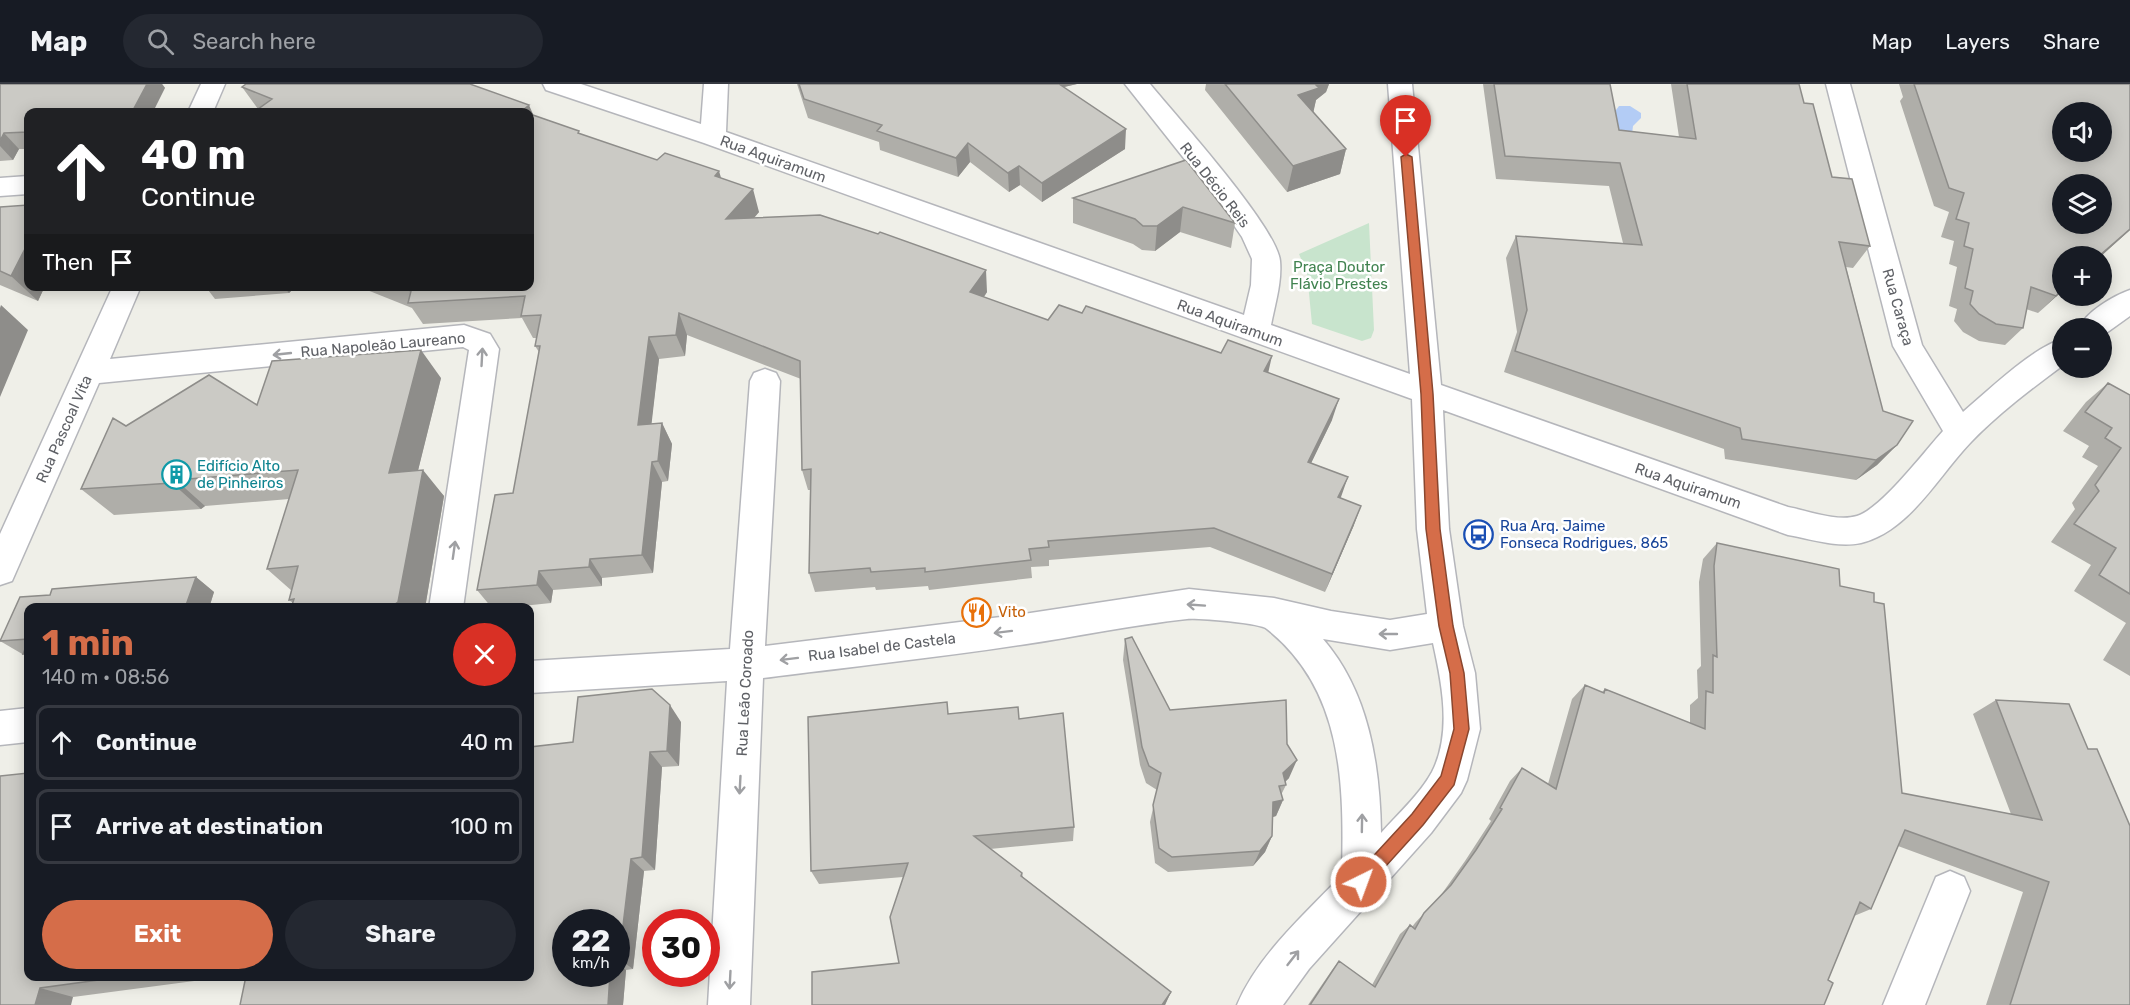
<!DOCTYPE html>
<meta charset="utf-8">
<style>
body{margin:0;font-family:Rubik,sans-serif;background:#242831;color:#f1f3f6;height:100vh;display:flex;flex-direction:column;font-size:22px;white-space:nowrap}
*{box-sizing:border-box;margin:0}
p{font-size:20px;color:#9ea1a6}
.icon{flex:none;width:33px;height:33px;fill:none;stroke:currentColor;stroke-width:2;stroke-linecap:round;stroke-linejoin:round}
.map{position:relative;flex:1;overflow:hidden}
.details{position:absolute;left:24px;top:519px;width:510px;height:378px;display:flex;flex-direction:column;background:#171b24;border-radius:12px;box-shadow:0 3px 15px #0003}
.details>*{flex:none}
.banner{position:absolute;left:24px;top:24px;width:510px;height:183px;border-radius:12px;box-shadow:0 3px 15px #0003;background:#202124;color:#fff;overflow:hidden}
.fabs{position:absolute;left:2052px;top:18px;display:grid;gap:12px}
.fabs a{display:grid;place-items:center;width:60px;height:60px;border-radius:50%;background:#171b24;box-shadow:0 3px 15px #0003;font-size:30px}
.speed{position:absolute;left:552px;top:825px;display:flex;gap:12px;font-size:30px;font-weight:700;text-align:center}
.speed>*{display:grid;place-content:center;width:78px;height:78px;border-radius:50%;background:#171b24;box-shadow:0 3px 15px #0003;line-height:1}
.speed small{font-size:15px;font-weight:400}
.speed .limit{border:9px solid #d22;background:#fff;color:#111}
.pin{position:absolute;display:grid;place-items:center;width:51px;height:51px;color:#fff;margin:-62px -26px;border-radius:50% 50% 50% 0;rotate:-45deg;box-shadow:0 0 6px #0007}
.pin .icon{rotate:45deg}
.me{position:absolute;width:66px;margin:-33px;rotate:42deg;stroke-linejoin:round;filter:drop-shadow(0 0 4px #0008)}
.turn{display:flex;align-items:center;gap:21px;height:126px;padding:0 18px;font-size:27px}
.turn .icon{width:78px;height:78px;stroke-width:2.5}
.turn b{display:block;font-size:42px;line-height:51px}
.then{display:flex;align-items:center;height:57px;padding:0 18px;background:#0003;gap:12px;font-size:22px}
.round{display:grid;place-items:center;flex:none;width:63px;height:63px;border-radius:32px;background:#242831}
.headline{display:flex;align-items:center;justify-content:space-between;height:102px;padding:0 18px}
h1{font-size:36px;font-weight:700;line-height:45px;color:#d56d49}
.cta{display:flex;gap:12px;margin-top:auto;padding:12px 18px}
.cta a{flex:1;height:69px;border-radius:36px;background:#d56d49;color:#fff;font-size:24px;font-weight:700;line-height:69px;text-align:center}
.cta a+a{background:#242831;color:#f1f3f6}
ul{padding:0;list-style:none}
li{display:flex;align-items:center;gap:18px;height:75px;margin:0 12px 9px;padding:0 6px;border:3px solid #363941;border-radius:12px}
li div{flex:1}
li b{display:block;font-size:22px}
li em{font-style:normal}
header{display:flex;align-items:center;gap:36px;box-sizing:border-box;height:84px;padding:0 30px;background:#171b24;border-bottom:2px solid #363941}
header strong{font-size:28px}
nav{display:flex;gap:33px;margin-inline-start:auto;font-size:21px}
.search{width:420px;height:54px;background:#242831;display:flex;align-items:center;gap:15px;box-sizing:border-box;padding:0 21px;border-radius:33px;color:#9ea1a6;font-size:22px}
.map>svg:first-child{display:block}
.green{fill:#c8e4cd}
.water{fill:#b3ccf5}
.lines{fill:none;stroke-linecap:round;stroke-linejoin:round}
.minor-casing{stroke:#b5b6bb;stroke-width:3}
.minor{fill:#fff;fill-rule:evenodd}
.wall{fill:#afaea9;fill-rule:evenodd}
.shaded-wall{fill:#8e8d8a}
.building{fill:#cbcac5;stroke:#8e8d8a;stroke-width:1.5;fill-rule:evenodd}
.oneway{stroke:#9fa0a3}
.route{fill:#d56d49;stroke:#8a472f;stroke-width:1.5}
.labels{text-anchor:middle;dominant-baseline:central;stroke-width:5;stroke-linejoin:round;paint-order:stroke}
.street-label{font-size:15px;fill:#5f6166;stroke:#fff}
.park-label{font-size:15px;fill:#418350;stroke:#fff}
.culture-label{font-size:15px;fill:#0d838f;stroke:#fff;text-anchor:start}
.transit-label{font-size:15px;fill:#164399;stroke:#fff;text-anchor:start}
.food-label{font-size:15px;fill:#c56008;stroke:#fff;text-anchor:start}
</style>
<header>
<strong>Map</strong>
<div class="search"><svg class="icon" aria-label="search" viewBox="0 0 24 24"><circle cx="10" cy="10" r="6"/><path d="M15 15l6 6"/></svg>Search here</div>
<nav><a>Map</a><a>Layers</a><a>Share</a></nav>
</header>
<div class="map">
<svg width="2130" height="921" viewBox="0 0 2130 921">
<rect width="100%" height="100%" fill="#efefe8"/>
<path class="green" d="M1369,139L1374,246L1371,254L1362,257L1312,240L1307,189L1299,170Z"/>
<path class="water" d="M1619,22H1630L1641,29V34L1633,42L1632,50H1622L1613,39V30Z"/>
<g class="lines">
<defs>
<path id="minor" d="M201,0H225L213,28H188Z
M543,0H581L701,40L704,0H728L726,48L1244,231L1251,201L1252,175L1242,153L1213,111L1125,0H1150C1176,32 1277,143 1280,177C1282,198 1275,220 1271,241L1410,290L1388,0H1412L1441,301L1788,423C1809,427 1837,438 1857,432C1882,424 1924,368 1943,347L1893,262L1826,0H1850L1922,261L1963,328C1989,306 2031,265 2062,255V282C2031,305 1998,330 1971,358C1938,392 1910,447 1861,459C1837,464 1811,455 1788,451L1443,326L1449,445L1463,542L1475,589L1480,645L1467,696L1461,709L1431,749L1309,885L1283,921H1237C1258,871 1305,830 1342,791C1344,701 1344,606 1267,545C1260,539 1198,534 1187,535C1131,541 1075,553 1020,561C935,574 849,583 763,594L750,921H708L727,597L530,609V577L730,565L750,297L754,289L765,285L776,289L780,297L765,562L1017,531L1189,505L1274,514L1331,527L1390,536L1427,530L1417,445L1412,315L704,59L546,6ZM1323,555L1390,566L1433,559C1442,600 1452,649 1432,688C1420,710 1398,730 1381,749C1380,681 1369,608 1323,555Z
M28,92V110L0,112V94Z
M113,202H141L110,275L464,241L490,250L499,265L463,524H429L469,266L463,263L99,299L12,497L0,501V450Z
M2130,206V232L2102,252V244H2079C2086,228 2113,212 2130,206Z
M28,624V658L0,661V627Z
M1950,787L1964,793L1970,807L1925,921H1883L1936,793Z"/>
</defs>
<use href="#minor" class="minor-casing"/>
<use href="#minor" class="minor"/>
</g>
<path class="wall" d="M0,0H162L165,4L28,28V65H19L13,76L0,77Z
M797,0H1077L1064,3L1125,65L1042,118L1020,101L1009,108L970,78L958,93L880,66L879,58L808,34Z
M1206,0H1329L1326,8L1316,16L1313,28L1346,65L1340,90L1287,108L1205,6Z
M1483,0H1610L1619,46L1679,53L1671,0H1799L1804,19L1832,93L1870,162L1853,184L1846,183L1883,327L1897,361L1877,381L1856,396L1725,375L1724,365L1504,288L1517,248L1506,174L1516,152L1623,159L1609,102L1496,95Z
M1899,0H2130V146L2038,229L2026,225L2023,244L2005,261L1979,257L1963,248L1954,237L1957,225L1949,222L1957,183L1949,180L1954,157L1941,153L1949,128L1934,122L1900,17L1903,13Z
M242,3L533,31L579,47L580,50L657,76L721,94L759,128L754,134L987,208L984,213L1048,236L1082,229L1268,288L1332,336L1311,379L1340,414L1354,441L1325,508L1210,463L1049,476V482L1031,483L1032,494L972,501L929,506L928,502L876,506L875,503L815,508L809,489L810,406H808L802,386L801,295L687,251L685,272L659,275L651,340L662,339L672,360L668,397L662,398L653,489L602,494V502L553,506L551,519L502,524H492L477,506L513,409L539,268L535,262L537,254H533L522,234L423,240L412,224L357,202H530L258,25Z
M1186,76L1235,139L1231,164L1180,148L1155,167L1142,166L1133,160L1073,139V114Z
M0,123L28,202H45L38,217L0,201Z
M205,202H296L289,209L215,215Z
M441,294L418,386L444,412L425,524H291L293,519L289,516L292,507L267,485L289,415L205,422L201,425L114,431L81,405L126,342L257,321Z
M2108,299L2130,311V592L2103,576L2126,539L2074,507L2091,481L2051,458L2075,425L2072,419L2098,382L2082,373L2089,362L2063,347L2086,318Z
M1717,459L1840,502L1902,709L2011,730L1973,630L1996,616L2130,921H1986L2023,808L1898,762L1871,825L1854,832L1828,896L1824,921H1308L1332,886L1339,877L1372,901L1400,850L1410,841L1412,843L1415,839L1441,811L1465,777L1491,737L1489,735L1510,697L1522,684L1548,700L1572,615L1585,601L1602,608L1605,605L1690,639V621L1698,614L1697,586L1701,582L1699,498L1703,475Z
M196,493L214,508L209,524H28V573L24,571L0,557L20,513L50,511L52,505Z
M1125,555L1170,626L1289,694L1285,698L1286,701L1281,711L1283,716L1276,732L1273,733L1272,752L1265,768L1253,782L1168,788L1155,779L1150,738L1157,706L1146,699L1140,681L1123,576Z
M950,630L1019,635L1074,743L1073,757L990,765L1022,789L1023,793L1171,908L1165,921H812L899,879L903,793L819,800L811,787Z
M681,638L679,682L662,683L655,786L644,787L633,885L626,886L623,921H240L573,658ZM566,838H616V890Z
M28,892H232L73,913L0,921Z"/>
<path class="shaded-wall" d="M147,0H162L165,4L153,28H132Z
M1042,0H1077L1042,8Z
M1312,0H1329L1326,8L1316,16L1313,30L1298,11Z
M529,21L539,44L530,43V28H523L522,27Z
M1126,45L1125,65L1042,118V99Z
M4,49L19,65L13,76L0,62V57Z
M968,59L970,78L958,93L956,74Z
M1346,65L1340,90L1287,108L1293,82Z
M1019,82L1020,101L1009,108L1008,89Z
M719,87L726,110L715,92Z
M753,105L759,128L734,157L726,135Z
M1183,123L1180,148L1155,167L1157,142Z
M2130,145V146L2101,172H2099Z
M28,159V202H45L38,217L11,192Z
M986,186L987,208L972,230L970,208Z
M283,202H296L289,209Z
M2062,206V207L2038,229Z
M1,221L28,246L0,313V224Z
M679,229L687,251L685,272L676,251Z
M649,253L659,275L649,362L638,341Z
M421,266L441,294L411,415L389,389Z
M1272,272L1267,294L1264,287Z
M1339,315L1332,336L1302,398L1308,378Z
M662,339L672,360L668,397L658,377Z
M1897,361L1877,381L1856,396L1876,376Z
M652,378L662,398L653,489L642,471Z
M423,386L444,412L425,524H389Z
M1348,393L1341,413L1331,433L1338,413Z
M176,396L205,422L201,425L172,399Z
M1361,422L1354,441L1325,508L1332,490Z
M590,475L602,494V502L589,483Z
M539,487L553,506L551,519L537,501Z
M196,493L214,508L209,524H185Z
M670,621L681,638L679,682L667,667Z
M650,668L662,683L655,786L642,773Z
M1297,676L1289,694L1281,702L1283,689Z
M1283,716L1276,732L1266,735L1273,718Z
M1272,752L1265,768L1253,782L1260,767Z
M631,775L644,787L633,885L619,875Z
M616,879L626,886L623,921H608L610,890H616Z
M40,904L73,913L71,921H35Z
M1171,908L1165,921H1162Z"/>
<path class="building" d="M0,0H147L132,28H28V48L4,49L0,57Z
M246,0H470L529,21L522,27L526,28H254L272,15L242,3Z
M799,0H1059L1126,45L1042,99L1019,82L1008,89L968,59L956,74L877,47L882,41L804,15Z
M1225,0H1315L1319,4L1298,11L1346,65L1293,82Z
M1494,0H1610L1619,46L1696,55L1687,0H1799L1804,19L1813,20L1832,93L1852,95L1870,162L1839,158L1883,327L1913,337L1897,361L1876,376L1742,355L1740,344L1515,267L1527,226L1516,152L1642,161L1620,79L1505,72Z
M1914,0H2130V145L2099,172H2062V206L2056,212L2031,203L2023,244L1996,240L1979,230L1970,220L1973,207L1965,204L1973,165L1964,162L1969,139L1956,135L1964,109L1949,104ZM2062,28H2102V68H2062ZM2062,100H2102V140H2062Z
M530,30L579,47L578,49L657,76L665,69L719,87L715,92L753,105L726,135L820,131L878,150L880,148L986,186L970,208L1048,236L1059,221L1082,229L1086,222L1221,269L1228,256L1272,272L1264,287L1339,315L1308,378L1348,393L1338,413L1361,422L1332,490L1214,444L1048,457L1049,463L1029,465L1031,476L969,483L925,488V484L871,488L870,484L809,489L811,385L802,386L800,277L679,229L676,251L649,253L638,341L662,339L658,377L652,378L642,471L590,475L589,483L539,487L537,501L477,506L495,411L513,409L540,262H535L541,231L521,232L525,212L408,219L411,207L399,202H530Z
M1186,76L1235,139L1183,123L1157,142H1143L1135,135L1073,114Z
M28,121V159L11,192L0,187V123Z
M421,266L389,389L423,386L398,518L389,524H291L294,515L289,516L298,482L267,485L298,386L176,396L172,399L81,405L113,334L126,342L209,291L257,321L272,277Z
M2108,299L2130,311V510L2099,491L2116,464L2074,440L2099,407L2095,401L2121,364L2105,354L2112,344L2085,328Z
M1717,459L1839,485L1840,502L1874,509V518L1884,520L1902,709L2042,736L1996,616L2069,620L2088,665H2097L2130,742V921H2010L2049,798L1905,746L1871,825L1860,818L1828,896L1833,899L1824,921H1310L1339,877L1375,903L1410,841L1415,845L1424,829L1451,801L1476,766L1502,725L1500,724L1522,684L1556,705L1585,601L1604,609L1605,605L1705,645L1706,607L1713,609V571L1717,573L1714,482Z
M196,493L185,524H28V555L0,557L20,513L50,511L52,505Z
M1132,553L1170,626L1286,616L1287,660L1297,676L1283,689L1286,701L1279,702L1283,716L1273,718L1272,752L1260,767L1172,773L1159,764L1153,721L1161,689L1149,682L1142,663L1125,555Z
M28,558V569L23,570Z
M652,605L670,621L667,667L650,668L642,773L631,775L619,875H616V838H566V890H610L608,921H240L246,892H530V663L573,658L578,613Z
M947,618L948,630L1018,623L1019,635L1063,629L1074,743L974,752L1022,789L1021,792L1171,908L1162,921H812V888L899,879L890,833L908,779L811,787L808,633Z
M28,689V892H128L40,904L35,921H0V692Z"/>
<defs><path id="oneway-shaft" d="M-6 0H5M1.5-3L5.5 0L1.5 3" fill="none" stroke-width="1.6" stroke-linecap="round" stroke-linejoin="round" transform="scale(1.5)"/></defs>
<g class="oneway">
<use href="#oneway-shaft" transform="translate(282 270) rotate(174)"/>
<use href="#oneway-shaft" transform="translate(482 273) rotate(-87)"/>
<use href="#oneway-shaft" transform="translate(454 466) rotate(-82)"/>
<use href="#oneway-shaft" transform="translate(1196 521) rotate(-176)"/>
<use href="#oneway-shaft" transform="translate(1003 548) rotate(173)"/>
<use href="#oneway-shaft" transform="translate(1388 550) rotate(-180)"/>
<use href="#oneway-shaft" transform="translate(789 575) rotate(173)"/>
<use href="#oneway-shaft" transform="translate(740 701) rotate(93)"/>
<use href="#oneway-shaft" transform="translate(1362 739) rotate(-89)"/>
<use href="#oneway-shaft" transform="translate(1293 874) rotate(-52)"/>
<use href="#oneway-shaft" transform="translate(730 896) rotate(93)"/>
</g>
<path class="route" d="M1406,70L1412,73L1433,310L1440,445L1453,542L1464,589L1469,645L1454,701L1423,741L1367,803L1361,806L1355,803L1353,798L1355,792L1412,730L1441,692L1454,645L1450,589L1439,542L1426,445L1421,310L1401,73Z"/>
<defs>
<symbol id="building-ring" viewBox="-11 -11 22 22"><circle r="9.5" fill="#fff" stroke="#0f9aa8" stroke-width="1.5"/><path d="M-4-6H4V6H1V3H-1V6H-4ZM-2.5-4.3h1.7v1.8h-1.7ZM.8-4.3h1.7v1.8H.8ZM-2.5-1h1.7V.8h-1.7ZM.8-1h1.7V.8H.8Z" fill="#0f9aa8"/></symbol>
<symbol id="bus-ring" viewBox="-11 -11 22 22"><circle r="9.5" fill="#fff" stroke="#1a4fb4" stroke-width="1.5"/><path d="M-5-6H5V4H4V6H2V4H-2V6H-4V4H-5ZM-3.5-4V0h7V-4ZM-3.5 1.2v1.5H-2V1.2ZM2 1.2v1.5H3.5V1.2Z" fill="#1a4fb4"/></symbol>
<symbol id="restaurant-ring" viewBox="-11 -11 22 22"><circle r="9.5" fill="#fff" stroke="#e8710a" stroke-width="1.5"/><path d="M-5-6h1v4h1v-4h1v4h1v-4h1v5L-1.5 .5V6h-2V.5L-5-1ZM5-6V6H3V1.5H1.5Q1.5-4 5-6Z" fill="#e8710a"/></symbol>
</defs>
<g fill-rule="evenodd">
<use href="#building-ring" x="160" y="374" width="33" height="33"/>
<use href="#bus-ring" x="1462" y="434" width="33" height="33"/>
<use href="#restaurant-ring" x="960" y="512" width="33" height="33"/>
</g>
<g class="labels">
<g class="street-label">
<text transform="translate(773 75) rotate(20)">Rua Aquiramum</text>
<text transform="translate(1215 101) rotate(52)">Rua Décio Reis</text>
<text transform="translate(1898 223) rotate(74)">Rua Caraça</text>
<text transform="translate(1230 239) rotate(20)">Rua Aquiramum</text>
<text transform="translate(383 261) rotate(-5)">Rua Napoleão Laureano</text>
<text transform="translate(64 345) rotate(-66)">Rua Pascoal Vita</text>
<text transform="translate(1688 402) rotate(19)">Rua Aquiramum</text>
<text transform="translate(882 563) rotate(-7)">Rua Isabel de Castela</text>
<text transform="translate(745 609) rotate(-87)">Rua Leão Coroado</text>
</g>
<g class="park-label">
<text x="1339" y="183">Praça Doutor<tspan x="1339" dy="17">Flávio Prestes</tspan></text>
</g>
<g class="culture-label">
<text x="197" y="382">Edifício Alto<tspan x="197" dy="17">de Pinheiros</tspan></text>
</g>
<g class="transit-label">
<text x="1500" y="442">Rua Arq. Jaime<tspan x="1500" dy="17">Fonseca Rodrigues, 865</tspan></text>
</g>
<g class="food-label">
<text x="998" y="528">Vito</text>
</g>
</g>
</svg>
<div class="fabs">
<a><svg class="icon" aria-label="sound" viewBox="0 0 24 24"><path d="M4 9h4l5-4v14l-5-4H4zM17 9q2 3 0 6"/></svg></a>
<a><svg class="icon" aria-label="layers" viewBox="0 0 24 24"><path d="M12 4l9 5-9 5-9-5zM3 14l9 5 9-5"/></svg></a>
<a>+</a>
<a>−</a>
</div>
<div class="speed"><div>22<small>km/h</small></div><div class="limit">30</div></div>
<div class="pin" style="left:1406px;top:73px;background:#d93025"><svg class="icon" aria-label="arrive" viewBox="0 0 24 24"><path d="M6 21V4h12l-3 4 3 4H6"/></svg></div>
<svg class="me" style="left:1361px;top:798px" viewBox="-20 -20 40 40"><circle r="17" fill="#d56d49" stroke="#fff" stroke-width="3"/><path d="M0-11L8 9 0 5-8 9z" fill="#fff"/></svg>
<div class="banner">
<div class="turn"><svg class="icon" aria-label="ahead" viewBox="0 0 24 24"><path d="M12 20V5M6 11l6-6 6 6"/></svg><div><b>40 m</b>Continue</div></div>
<div class="then">Then<svg class="icon" aria-label="arrive" viewBox="0 0 24 24"><path d="M6 21V4h12l-3 4 3 4H6"/></svg></div>
</div>
<section class="details">
<div class="headline"><div><h1>1 min</h1><p>140 m · 08:56</p></div><a class="round" style="background:#d93025;color:#fff"><svg class="icon" aria-label="close" viewBox="0 0 24 24"><path d="M6 6l12 12M18 6L6 18"/></svg></a></div>
<ul>
<li><svg class="icon" aria-label="ahead" viewBox="0 0 24 24"><path d="M12 20V5M6 11l6-6 6 6"/></svg><div><b>Continue</b></div><em>40 m</em></li>
<li><svg class="icon" aria-label="arrive" viewBox="0 0 24 24"><path d="M6 21V4h12l-3 4 3 4H6"/></svg><div><b>Arrive at destination</b></div><em>100 m</em></li>
</ul>
<div class="cta"><a>Exit</a><a>Share</a></div>
</section>
</div>
